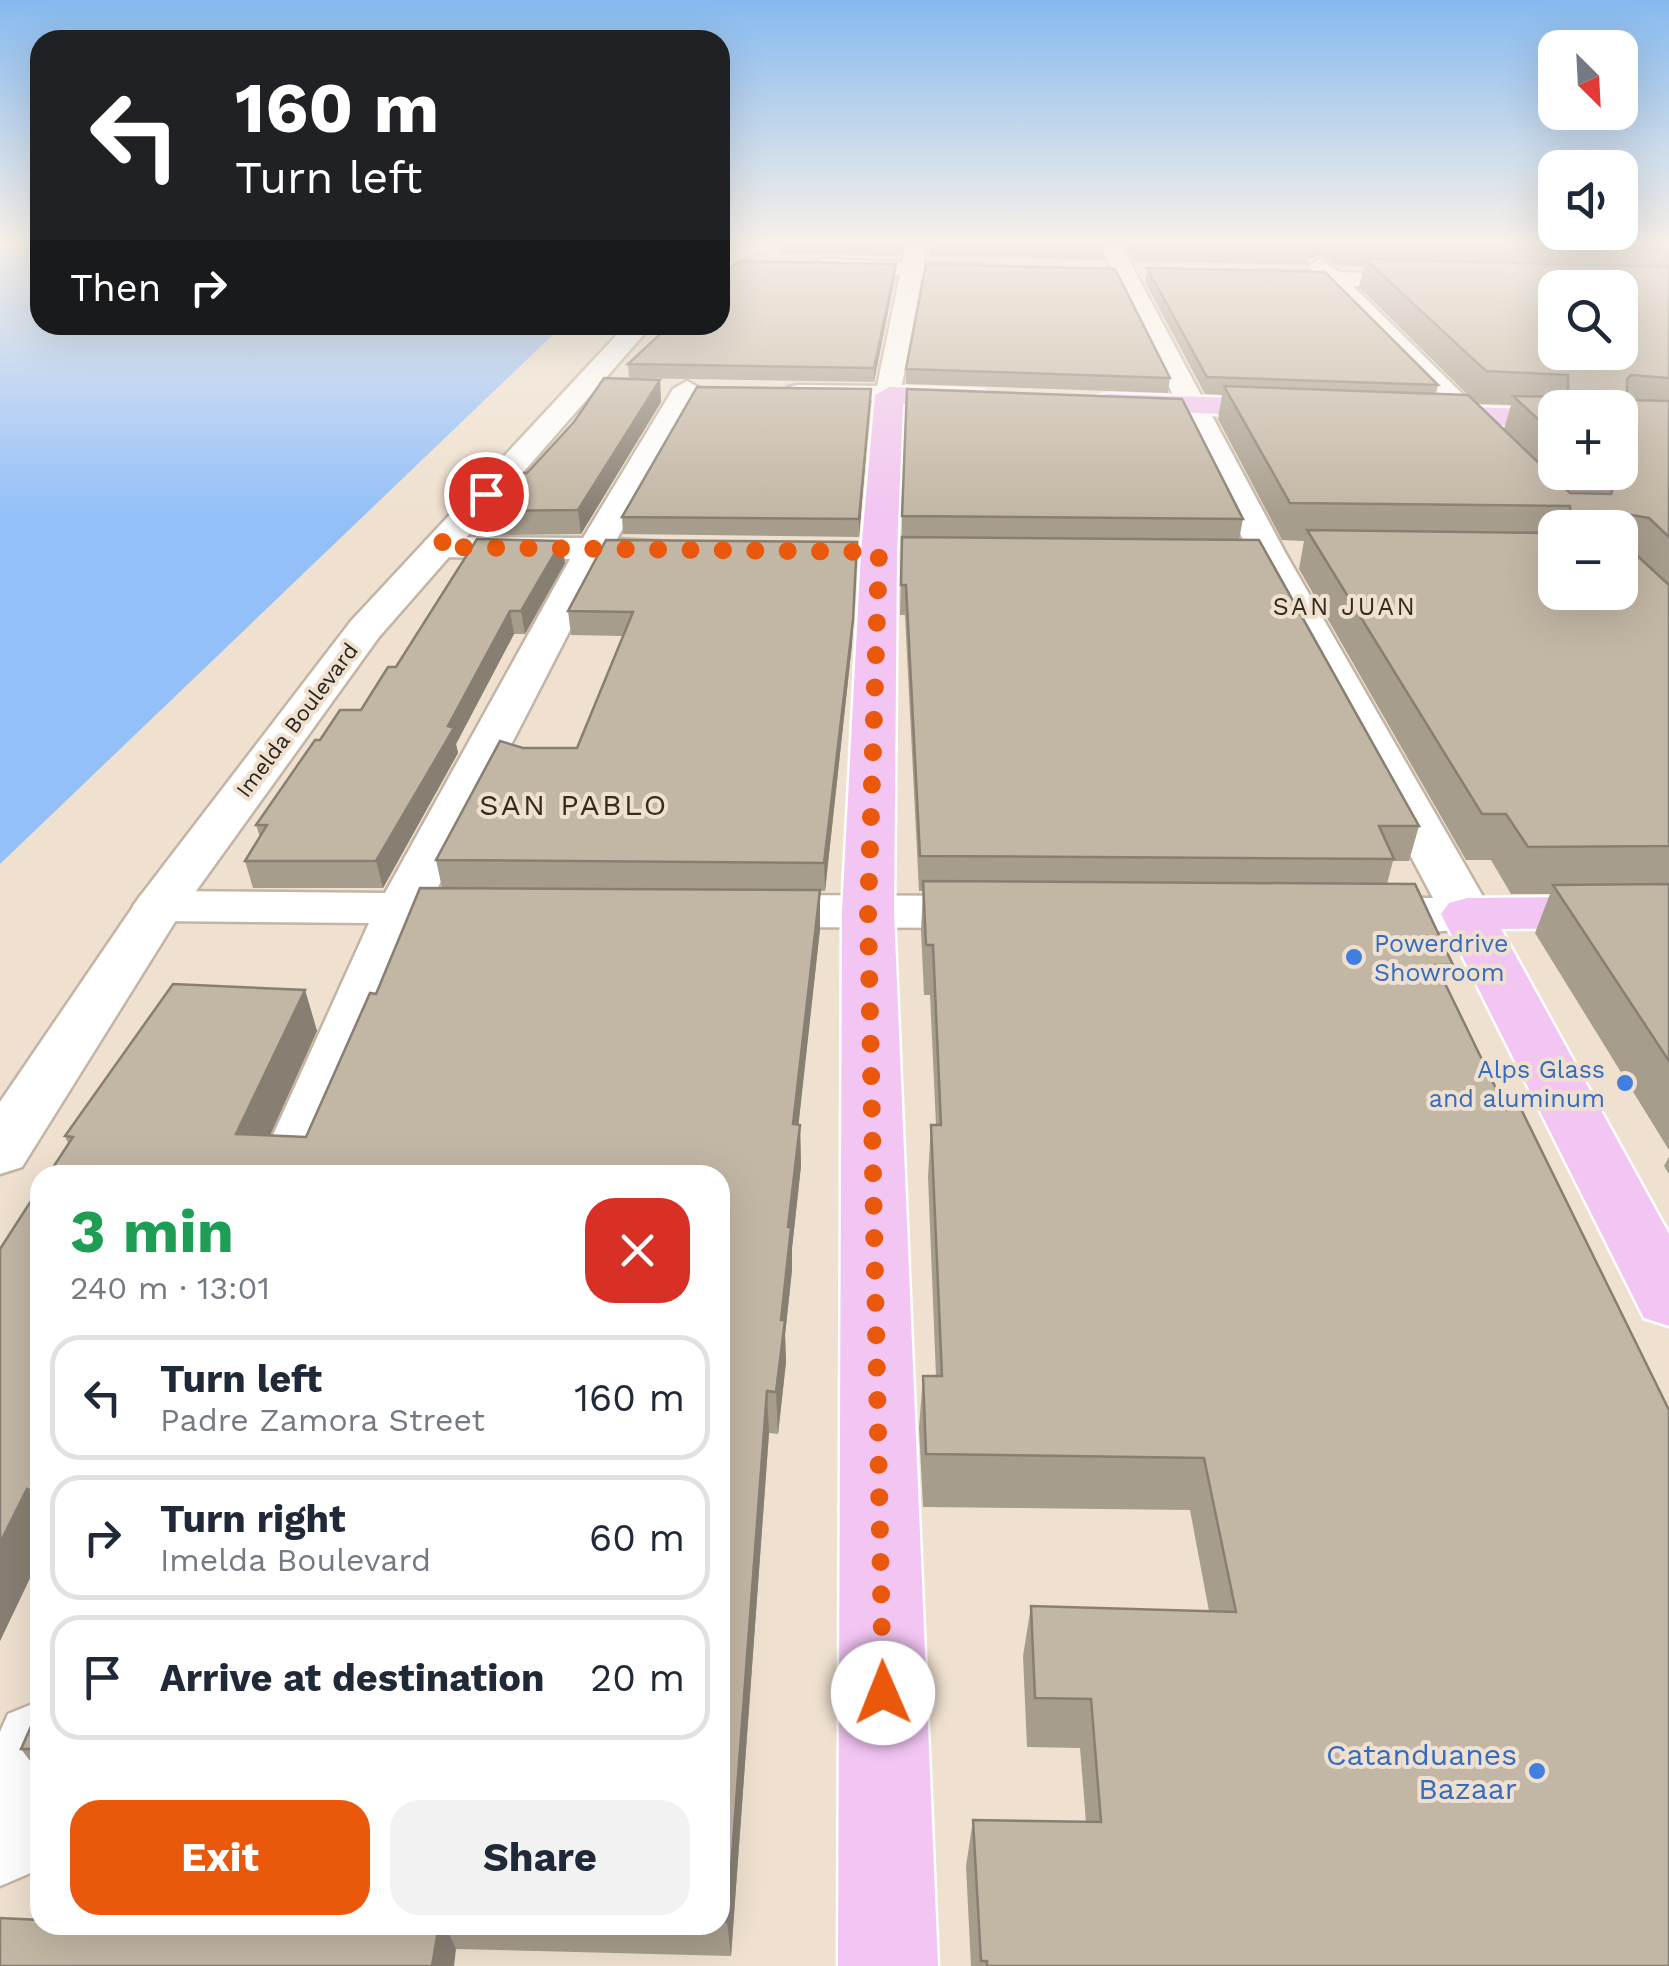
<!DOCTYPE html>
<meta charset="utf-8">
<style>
body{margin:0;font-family:"Work Sans",sans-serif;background:#f2f2f3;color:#1f2937;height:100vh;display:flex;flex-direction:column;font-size:38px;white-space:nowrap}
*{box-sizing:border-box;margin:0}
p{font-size:32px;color:#747a83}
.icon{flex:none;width:55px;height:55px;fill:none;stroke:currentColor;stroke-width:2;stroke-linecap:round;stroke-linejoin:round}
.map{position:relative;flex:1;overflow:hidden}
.sheet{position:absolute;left:30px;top:1165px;width:700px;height:770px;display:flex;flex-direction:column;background:#fff;border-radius:30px;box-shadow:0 10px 40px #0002}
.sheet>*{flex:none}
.top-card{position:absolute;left:30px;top:30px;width:700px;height:305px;border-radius:30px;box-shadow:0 10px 40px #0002;background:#202124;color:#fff;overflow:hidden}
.needle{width:65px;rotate:156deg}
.tools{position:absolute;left:1538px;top:30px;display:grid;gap:20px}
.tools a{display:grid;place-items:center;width:100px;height:100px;border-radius:20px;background:#fff;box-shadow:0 10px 40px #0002;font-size:50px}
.pin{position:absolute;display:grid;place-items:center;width:85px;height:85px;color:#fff;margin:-42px;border:5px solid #fff;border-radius:50%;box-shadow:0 2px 10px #0007}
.me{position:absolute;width:110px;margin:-55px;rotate:359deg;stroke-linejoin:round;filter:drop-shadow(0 0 8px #0008)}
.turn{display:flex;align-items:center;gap:35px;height:210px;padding:0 40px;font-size:45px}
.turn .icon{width:130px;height:130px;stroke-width:2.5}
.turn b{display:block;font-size:70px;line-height:85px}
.then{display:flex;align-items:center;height:95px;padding:0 40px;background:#0003;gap:20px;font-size:38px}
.round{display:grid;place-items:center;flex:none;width:105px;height:105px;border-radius:30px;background:#f2f2f3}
.head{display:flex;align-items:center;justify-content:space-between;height:170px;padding:0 40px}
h1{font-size:60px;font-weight:700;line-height:75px;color:#1e9e55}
.action{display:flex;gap:20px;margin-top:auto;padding:20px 40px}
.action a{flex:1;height:115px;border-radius:30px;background:#ea580c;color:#fff;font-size:40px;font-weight:700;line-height:115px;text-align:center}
.action a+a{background:#f2f2f3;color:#1f2937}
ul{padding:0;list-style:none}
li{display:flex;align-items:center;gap:30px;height:125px;margin:0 20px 15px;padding:0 20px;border:5px solid #e0e1e3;border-radius:30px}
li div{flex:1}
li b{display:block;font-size:38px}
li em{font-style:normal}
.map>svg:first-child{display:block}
.water{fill:#93c0f9}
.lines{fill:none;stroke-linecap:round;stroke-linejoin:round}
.street-casing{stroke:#c3b5a5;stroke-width:5}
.secondary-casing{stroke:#c3b5a5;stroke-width:5}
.primary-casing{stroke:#fff;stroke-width:5}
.street{fill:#fff;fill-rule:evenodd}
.secondary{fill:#fff;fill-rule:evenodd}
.primary{fill:#f2c5f2;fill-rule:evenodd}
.wall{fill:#a79d8d;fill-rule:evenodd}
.shaded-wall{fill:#887f73}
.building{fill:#c2b6a4;stroke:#887f73;stroke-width:2.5;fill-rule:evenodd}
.route{stroke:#ea580c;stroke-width:18;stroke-dasharray:0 32.4}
.shop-dot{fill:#3f7fe0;stroke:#efe0cf;stroke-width:4}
.labels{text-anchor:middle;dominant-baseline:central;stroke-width:8;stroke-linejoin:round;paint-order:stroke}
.far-street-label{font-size:22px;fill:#29241e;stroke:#efe0cf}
.far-quarter-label{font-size:25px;letter-spacing:2.5px;fill:#362b1e;stroke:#efe0cf}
.shop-label{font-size:25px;fill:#366cbe;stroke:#efe0cf;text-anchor:start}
.quarter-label{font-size:30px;letter-spacing:2.5px;fill:#362b1e;stroke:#efe0cf}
.near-shop-label{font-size:30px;fill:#366cbe;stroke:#efe0cf;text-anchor:end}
</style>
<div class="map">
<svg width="1669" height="1966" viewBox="0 0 1669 1966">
<rect width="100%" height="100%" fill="#efe0cf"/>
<path class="water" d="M0,240H40V325H563L0,864Z"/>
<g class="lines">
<defs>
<path id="street" d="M908,240H926L924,263L1001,265L1012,272L1001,279L922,276L899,401L788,399L784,393L788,387L798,385L877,386L900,275L822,273L811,266L822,259L902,262Z
M1098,240H1118L1286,554L1493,914L1485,925C1446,935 1375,934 1336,924L1328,913L1336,902L1354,897L1433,898L1250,554Z
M1320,259L1339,272L1444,276L1447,281L1444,286L1436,288L1353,286L1598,528H1561L1326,285L1257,284L1246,277L1257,270L1313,271L1309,266Z
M687,381L701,389L617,539L689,543L695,550L689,557L606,560L435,893L488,894L506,898L514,909L506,920L488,924H421L319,1175H255L369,923L159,921L141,917L133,906L141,895L159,891L385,893L570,559L438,557L426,554L421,547L426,540L438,537L583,538L673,389Z
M744,895L998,896L1016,901L1024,912L1016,923L998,928L744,927L726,922L718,911L726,900Z
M40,1701V1856L33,1872L0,1886V1732L8,1714Z"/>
<path id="secondary" d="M759,240H787L720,271V256Z
M626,325H652L379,637L183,909L22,1167L0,1174V1102L141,895L351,621Z"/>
<path id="primary" d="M889,387L982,390L996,398L982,406L903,404L897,552L894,912L938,1966H838L842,912L861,552L875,395Z
M1108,394L1297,400L1307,403L1311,409L1307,415L1297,418L1098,408L1094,402L1098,396Z
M1418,405L1555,410V428L1408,420L1404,414L1408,408Z
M1669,896V928L1501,929L1669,1234V1326L1644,1318L1441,914L1449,903L1467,898Z"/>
</defs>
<use href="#street" class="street-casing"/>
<use href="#secondary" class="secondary-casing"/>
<use href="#primary" class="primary-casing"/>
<use href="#street" class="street"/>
<use href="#secondary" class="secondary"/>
<use href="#primary" class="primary"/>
</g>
<path class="wall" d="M780,240H905L900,256L780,254Z
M930,240H929H1105L1103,260L929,256Z
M1120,240H1669V1150L1535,933L1550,894H1511L1491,860H1466L1299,569L1304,541L1282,540L1218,419L1222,395L1205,394L1145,282L1147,268L1438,385L1436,394L1504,429L1511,405L1477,404L1359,287L1364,267L1337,266L1319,255L1309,259L1308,265L1134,261ZM1555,408L1620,472H1555ZM1555,528H1620L1555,592Z
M896,264L895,277L874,382L629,378L628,364Z
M906,369L1170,378L1168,393L906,384Z
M660,380L661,402L581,534L499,535L495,511L527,473Z
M870,404L859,537L623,534L622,517Z
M902,516L1243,519L1239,540L1419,826L1409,861H1393L1387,884L1453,965L1446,985L1669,1966H971L966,1866L973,1820L1086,1822L1080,1748L1027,1747L1023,1656L1031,1606L1209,1611L1190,1510L923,1507L919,1428L923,1376H936L928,1177L931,1125H936L930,995H924L921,930L923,891H919L905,615H900Z
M857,542L852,644L825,891H820V929L798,1125H800L801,1166L792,1248V1270L785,1335L786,1362L778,1434L769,1433L731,1956L456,1949L40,1925H720V1175L68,1143L65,1136L305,990L317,1031L270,1136L306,1137L376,994L442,888L436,860L523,748H577L624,636L571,635L568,611Z
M565,563L525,634H514L456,744L458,753L383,888H253L245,861L260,837L256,825L320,740L361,710L396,667Z
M1669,1157V1174L1664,1166Z
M40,1187V1557L0,1641V1249Z
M40,1706V1774L21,1749Z"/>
<path class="shaded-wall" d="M901,240H905L900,256Z
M1312,240H1322L1319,255L1309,259L1308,265Z
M896,264L895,277L874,382V368Z
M660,380L661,402L581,534L578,510Z
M871,389L870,404L859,537V519Z
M562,541L565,563L525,634L521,611Z
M857,542L852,644L825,891L824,863Z
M510,611L514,634L456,744L458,753L383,888L376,861Z
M820,890V929L794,1166L793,1124Z
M305,990L317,1031L252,1175L236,1134Z
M800,1125L801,1166L792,1248V1270L785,1335L786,1362L778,1434L776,1392L781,1320L788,1227Z
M767,1391L769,1433L731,1956L727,1922Z
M27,1489L40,1510V1557L0,1641V1543Z
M439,1925H445L456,1949L454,1966H432Z"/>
<path class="building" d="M1352,240H1669V247Z
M1365,259L1669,267V378L1631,375L1627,379V396L1631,400L1669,401V537L1649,518L1631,515V550L1669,585V846L1528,847L1506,814H1482L1307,530L1555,533V592H1620V528H1571L1570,506L1290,503L1224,386L1468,395L1570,493L1611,494L1613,488L1596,472H1620V408H1555V435L1513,396L1568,397V375L1486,371ZM1555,288H1620V352H1555Z
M739,261L896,264L874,368L628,364L670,325H720V276Z
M926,264L1115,269L1170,378L906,369Z
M1147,268L1325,272L1438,385L1207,377Z
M604,378L660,380L578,510L495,511L522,473H527L574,422Z
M697,387L871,389L859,519L622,517Z
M907,389L1182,399L1243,519L902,516Z
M902,537L1259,540L1419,826H1379L1394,859L920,856L906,585H901Z
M477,539L562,541L521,611H510L448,726L454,728L376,861H245L267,825H256L315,740H320L340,710H361L388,667H396Z
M606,540L857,542L853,620L824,863L436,860L500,741L523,748H577L633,612L568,611Z
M923,881L1415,884L1453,965H1436L1506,1109H1521L1669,1410V1966H987V1961H981L973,1820L1101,1822L1091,1699L1035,1698L1031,1606L1236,1612L1204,1458L926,1454L923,1376H942L931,1125H941L933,945H926Z
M1669,884V1061L1553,885Z
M420,888L820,890L793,1124L800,1125L788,1227L791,1228L781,1320H785L776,1392L767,1391L727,1922H720V1175H48L73,1137L65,1136L173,984L305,990L236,1134L306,1137L370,993L376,994Z
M40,1187V1495L27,1489L0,1543V1249Z
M40,1706V1749H21Z
M0,1918L40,1920V1925H439L432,1966H0Z"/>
<linearGradient id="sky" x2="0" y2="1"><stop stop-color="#86b9ef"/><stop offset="0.47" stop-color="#f8f1e9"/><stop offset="1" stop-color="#f8f1e9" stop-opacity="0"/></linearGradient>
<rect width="1669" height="515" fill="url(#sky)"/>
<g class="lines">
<path class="route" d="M486,494L438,547L879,552L868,912L883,1693"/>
</g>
<g class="shop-dot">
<circle cx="1354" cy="957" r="10"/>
<circle cx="1625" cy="1083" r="10"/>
<circle cx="1537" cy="1771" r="10"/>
</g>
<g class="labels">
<g class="far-street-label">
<text transform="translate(297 720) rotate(-53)">Imelda Boulevard</text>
</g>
<g class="far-quarter-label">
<text x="1345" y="606">SAN JUAN</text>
</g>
<g class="shop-label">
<text x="1374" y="943">Powerdrive<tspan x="1374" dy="29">Showroom</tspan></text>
<text x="1605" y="1069" text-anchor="end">Alps Glass<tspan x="1605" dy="29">and aluminum</tspan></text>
</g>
<g class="quarter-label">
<text x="574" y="804">SAN PABLO</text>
</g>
<g class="near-shop-label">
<text x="1517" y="1754">Catanduanes<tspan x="1517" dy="34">Bazaar</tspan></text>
</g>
</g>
</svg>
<div class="tools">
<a><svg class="needle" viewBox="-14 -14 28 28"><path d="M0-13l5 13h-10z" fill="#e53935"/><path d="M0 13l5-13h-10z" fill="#747a83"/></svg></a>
<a><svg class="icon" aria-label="sound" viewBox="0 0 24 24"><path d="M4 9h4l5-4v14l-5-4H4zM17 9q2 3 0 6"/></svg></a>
<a><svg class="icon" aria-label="search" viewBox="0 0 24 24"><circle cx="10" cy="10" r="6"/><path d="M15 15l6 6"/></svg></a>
<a>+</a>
<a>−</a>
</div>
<div class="pin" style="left:486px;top:494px;background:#d93025"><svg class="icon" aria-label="arrive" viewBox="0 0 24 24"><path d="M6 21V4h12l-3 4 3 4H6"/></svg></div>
<svg class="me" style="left:883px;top:1693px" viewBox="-20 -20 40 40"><circle r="19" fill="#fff"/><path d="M0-13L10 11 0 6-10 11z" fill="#ea580c"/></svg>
<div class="top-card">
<div class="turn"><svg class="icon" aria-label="left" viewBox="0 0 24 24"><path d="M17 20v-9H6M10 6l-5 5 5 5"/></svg><div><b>160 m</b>Turn left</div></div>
<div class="then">Then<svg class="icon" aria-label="right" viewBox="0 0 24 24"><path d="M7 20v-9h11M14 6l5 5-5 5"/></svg></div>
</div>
<section class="sheet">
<div class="head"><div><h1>3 min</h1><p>240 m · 13:01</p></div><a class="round" style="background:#d93025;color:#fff"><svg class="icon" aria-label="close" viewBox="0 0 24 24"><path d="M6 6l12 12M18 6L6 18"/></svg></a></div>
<ul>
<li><svg class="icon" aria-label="left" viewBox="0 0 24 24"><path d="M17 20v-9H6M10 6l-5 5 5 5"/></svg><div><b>Turn left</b><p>Padre Zamora Street</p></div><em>160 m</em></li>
<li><svg class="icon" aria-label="right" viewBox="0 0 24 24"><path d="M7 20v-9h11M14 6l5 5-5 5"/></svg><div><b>Turn right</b><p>Imelda Boulevard</p></div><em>60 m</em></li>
<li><svg class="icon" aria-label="arrive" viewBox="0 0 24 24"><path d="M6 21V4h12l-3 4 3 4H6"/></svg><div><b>Arrive at destination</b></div><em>20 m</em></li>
</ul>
<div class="action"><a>Exit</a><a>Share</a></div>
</section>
</div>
